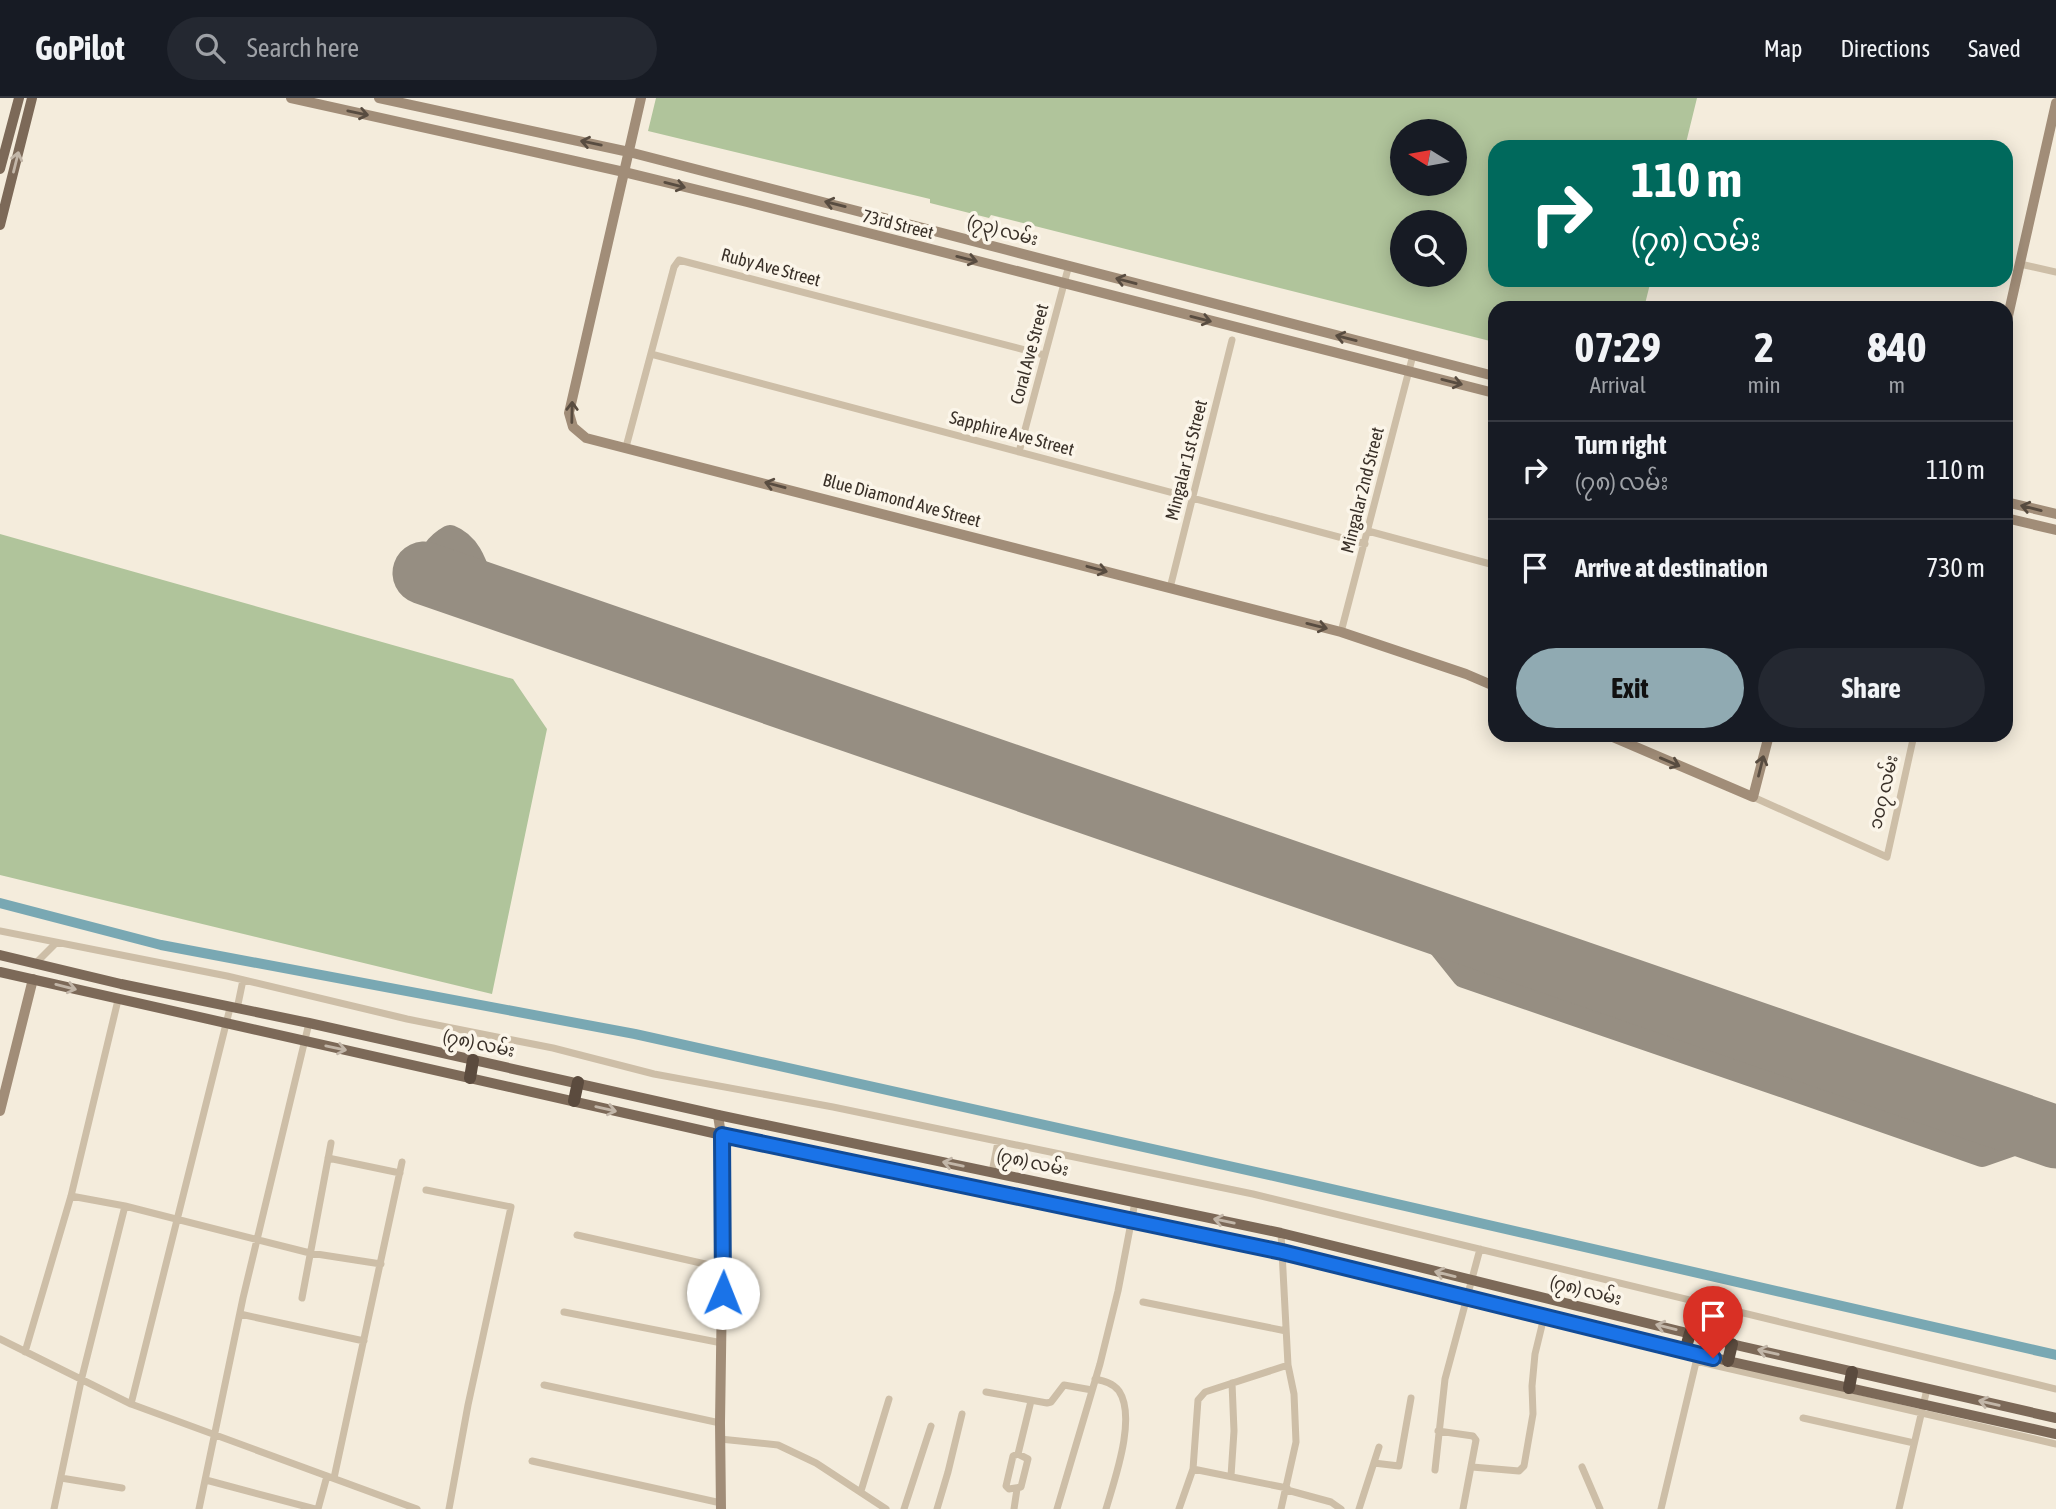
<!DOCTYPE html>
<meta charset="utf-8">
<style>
body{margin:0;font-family:"Asap Condensed","Noto Sans Myanmar",sans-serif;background:#242831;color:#f1f3f6;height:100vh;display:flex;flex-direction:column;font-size:26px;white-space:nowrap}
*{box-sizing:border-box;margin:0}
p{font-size:23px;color:#9ea1a6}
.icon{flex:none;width:38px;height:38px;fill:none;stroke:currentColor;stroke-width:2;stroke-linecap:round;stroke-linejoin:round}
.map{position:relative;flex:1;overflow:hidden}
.panel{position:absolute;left:1488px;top:203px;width:525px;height:441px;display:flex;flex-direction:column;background:#171b24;border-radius:21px;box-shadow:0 4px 18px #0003}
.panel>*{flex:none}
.guide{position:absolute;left:1488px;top:42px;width:525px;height:147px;border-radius:21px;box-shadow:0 4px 18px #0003;background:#00695c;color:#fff;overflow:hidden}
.needle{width:46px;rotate:281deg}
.buttons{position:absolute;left:1390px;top:21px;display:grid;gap:14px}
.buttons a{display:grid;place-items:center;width:77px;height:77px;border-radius:50%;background:#171b24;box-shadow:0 4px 18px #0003;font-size:35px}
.pin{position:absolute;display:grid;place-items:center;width:60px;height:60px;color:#fff;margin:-72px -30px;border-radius:50% 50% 50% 0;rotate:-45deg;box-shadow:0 0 7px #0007}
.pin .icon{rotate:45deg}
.me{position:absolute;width:77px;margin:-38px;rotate:1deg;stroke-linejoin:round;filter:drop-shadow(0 0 5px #0008)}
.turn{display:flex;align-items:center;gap:24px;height:147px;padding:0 28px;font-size:32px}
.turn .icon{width:91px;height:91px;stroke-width:2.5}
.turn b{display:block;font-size:49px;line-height:60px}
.eta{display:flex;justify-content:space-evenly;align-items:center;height:119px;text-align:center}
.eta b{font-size:42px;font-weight:700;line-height:49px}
.cta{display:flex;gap:14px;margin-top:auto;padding:14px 28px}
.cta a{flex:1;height:80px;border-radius:42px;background:#90aab2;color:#111;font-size:28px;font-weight:700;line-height:80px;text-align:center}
.cta a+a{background:#242831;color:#f1f3f6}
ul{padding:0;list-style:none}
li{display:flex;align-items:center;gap:21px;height:98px;padding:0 28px;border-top:2px solid #363941}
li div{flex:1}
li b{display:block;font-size:26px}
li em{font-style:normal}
header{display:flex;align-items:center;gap:42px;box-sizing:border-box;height:98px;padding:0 35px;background:#171b24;border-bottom:2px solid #363941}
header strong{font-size:33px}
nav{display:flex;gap:38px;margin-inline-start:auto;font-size:24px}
.search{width:490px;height:63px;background:#242831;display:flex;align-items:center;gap:18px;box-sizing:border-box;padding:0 24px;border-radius:38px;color:#9ea1a6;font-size:26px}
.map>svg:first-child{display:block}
.grass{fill:#b0c49b;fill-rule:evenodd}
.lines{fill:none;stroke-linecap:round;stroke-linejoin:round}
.canal{stroke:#79a8b3;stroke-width:10}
.taxiway{stroke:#968e82;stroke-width:24}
.runway{stroke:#968e82;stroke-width:63}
.street{stroke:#cdbea7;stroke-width:7}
.secondary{stroke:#a18d78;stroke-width:10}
.primary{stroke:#7c6958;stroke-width:10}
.highway{stroke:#5b4b3e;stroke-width:12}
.oneway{stroke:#584c40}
.oneway2{stroke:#c2b6a8}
.route-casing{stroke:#114b97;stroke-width:18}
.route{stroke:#1a73e8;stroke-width:12}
.labels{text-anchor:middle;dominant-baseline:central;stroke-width:7;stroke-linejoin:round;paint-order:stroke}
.street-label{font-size:18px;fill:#393028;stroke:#fbf5e9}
</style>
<header>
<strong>GoPilot</strong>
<div class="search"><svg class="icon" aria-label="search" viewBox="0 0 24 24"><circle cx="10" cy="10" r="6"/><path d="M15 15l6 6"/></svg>Search here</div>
<nav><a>Map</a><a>Directions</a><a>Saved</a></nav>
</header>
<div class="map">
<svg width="2056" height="1411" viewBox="0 0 2056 1411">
<rect width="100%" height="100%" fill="#f4ecdc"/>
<path class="grass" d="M656,0H1697L1685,49H1494V182H1651L1644,210H1494V244L991,117L989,120L930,105V101L648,33ZM1402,33H1454V86H1402ZM1402,124H1454V177H1402Z
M0,436L513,581L547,631L492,896L0,777Z"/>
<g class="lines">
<path class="canal" d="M0,805L161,847L635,936L1305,1085L2056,1257"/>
<path class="taxiway" d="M424,475C431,458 434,448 450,439C473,448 477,475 486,496
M1416,818L1464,878L1787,989L1982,1057L2045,1035"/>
<path class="runway" d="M424,475L2056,1039"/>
<path class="street" d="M2020,166L2056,174
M651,256L1365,446
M626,349L674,169L679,162L1044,257
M1019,354L1069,167
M1368,433L1494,467
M1170,490L1232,242
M1341,534L1413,257
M1753,699L1887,759L1914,637
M0,833L227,878L407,921L553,950L654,976L833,1009L1253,1096L2056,1291
M36,865L56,845
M237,911L243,882
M328,1060L400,1075
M992,1074L998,1044
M426,1092L511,1109L468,1307L449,1411
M71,1098L125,1108L310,1155L381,1166
M1281,1135L1288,1267L1294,1296L1296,1344L1281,1411
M577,1137L723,1170
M302,1200L331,1045
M1143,1204L1286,1233
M564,1214L722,1245
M240,1216L364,1243
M0,1241L131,1306L417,1411
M25,1254L71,1098L118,902
M1696,1263L2056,1346
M1095,1281C1104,1283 1113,1285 1119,1293C1137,1320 1114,1383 1106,1411
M544,1287L720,1325
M986,1294L1047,1305L1051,1304L1064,1287L1092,1292
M131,1306L230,910
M1803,1320L1914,1345
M1438,1333L1473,1338L1476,1342L1463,1411
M720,1341L778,1347L816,1365L886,1411
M1018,1356L1028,1361L1021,1389L1009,1391L1006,1388L1013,1358L1018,1356L1031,1303
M532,1363L721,1405
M1374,1365L1399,1368L1411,1300
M1472,1369L1519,1373L1524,1368L1533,1316L1532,1288L1535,1256L1544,1219
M1582,1369L1600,1411
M1193,1371L1287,1390
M1435,1372L1445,1281L1480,1151
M1231,1378L1234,1333L1232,1285
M61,1380L122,1390
M334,1380L402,1064
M206,1382L315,1411
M1287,1392L1331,1404L1341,1411
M861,1393L889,1301
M54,1411L81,1283L125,1108
M199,1411L243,1200L309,925
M318,1411L327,1378
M904,1411L931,1328
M937,1411L948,1374L962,1316
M1014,1411L1017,1391
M1057,1411L1100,1266L1118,1193L1135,1104
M1179,1411L1193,1371L1198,1302L1205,1294L1288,1267
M1359,1411L1379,1349
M1661,1411L1697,1260
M1899,1411L1927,1291"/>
<path class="secondary" d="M291,0L624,74L747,104L1494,295
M379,0L629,54L1494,278
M641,0L569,315L573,329L586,340L1341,534L1466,576L1494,588
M2006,227L2056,5
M2006,404L2056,416
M2006,420L2056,432
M1608,637L1753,699L1769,637
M0,1013L33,881
M718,1017L724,1057L720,1325L721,1411"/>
<path class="primary" d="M0,71L19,0
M0,127L32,0
M0,857L121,886L309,925L718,1017L1281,1135L1740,1248L2056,1320
M0,874L722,1037L1282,1154L1728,1263L2056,1336"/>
<path class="highway" d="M470,980L473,962
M574,1003L578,984
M1685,1253L1690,1235
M1728,1263L1732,1246
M1849,1290L1852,1274"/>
</g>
<defs><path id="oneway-shaft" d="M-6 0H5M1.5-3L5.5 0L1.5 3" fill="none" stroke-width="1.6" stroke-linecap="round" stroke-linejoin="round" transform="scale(1.75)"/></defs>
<g class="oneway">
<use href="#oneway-shaft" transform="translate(358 15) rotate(12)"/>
<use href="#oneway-shaft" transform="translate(591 45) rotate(-168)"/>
<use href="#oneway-shaft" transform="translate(675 87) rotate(14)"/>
<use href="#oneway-shaft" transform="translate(835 106) rotate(-166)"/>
<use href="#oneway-shaft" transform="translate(967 161) rotate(14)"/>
<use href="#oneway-shaft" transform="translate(1126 183) rotate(-165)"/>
<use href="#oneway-shaft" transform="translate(1201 221) rotate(14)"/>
<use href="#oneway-shaft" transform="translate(1346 240) rotate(-166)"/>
<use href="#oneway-shaft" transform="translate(1452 284) rotate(14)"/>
<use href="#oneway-shaft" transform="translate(572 314) rotate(-89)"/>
<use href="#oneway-shaft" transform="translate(775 387) rotate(-165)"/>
<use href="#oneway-shaft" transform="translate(2031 410) rotate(-166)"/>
<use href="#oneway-shaft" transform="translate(1097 471) rotate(15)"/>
<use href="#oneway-shaft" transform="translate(1317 528) rotate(14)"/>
<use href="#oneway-shaft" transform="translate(1670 664) rotate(23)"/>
<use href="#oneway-shaft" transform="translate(1761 668) rotate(-76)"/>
</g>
<g class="oneway2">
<use href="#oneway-shaft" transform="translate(16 64) rotate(-76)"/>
<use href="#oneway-shaft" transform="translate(66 889) rotate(14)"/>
<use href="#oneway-shaft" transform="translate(336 950) rotate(12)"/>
<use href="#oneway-shaft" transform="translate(606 1011) rotate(13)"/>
<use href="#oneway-shaft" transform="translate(953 1066) rotate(-168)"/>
<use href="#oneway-shaft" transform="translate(1224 1123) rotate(-168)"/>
<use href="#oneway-shaft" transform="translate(1445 1176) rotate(-166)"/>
<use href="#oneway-shaft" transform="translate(1666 1229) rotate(-166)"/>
<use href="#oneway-shaft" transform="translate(1768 1254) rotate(-167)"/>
<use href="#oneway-shaft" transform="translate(1989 1305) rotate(-167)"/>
</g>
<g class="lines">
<defs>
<path id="route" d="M723,1195L722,1037L1282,1154L1713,1260"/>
</defs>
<use href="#route" class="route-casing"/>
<use href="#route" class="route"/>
</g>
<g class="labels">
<g class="street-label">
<text transform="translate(898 126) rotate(14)">73rd Street</text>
<text transform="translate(1003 132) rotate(15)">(၇၃) လမ်း</text>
<text transform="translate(771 169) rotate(15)">Ruby Ave Street</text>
<text transform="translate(1029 256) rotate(-75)">Coral Ave Street</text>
<text transform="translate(1012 335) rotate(15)">Sapphire Ave Street</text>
<text transform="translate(1186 362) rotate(-76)">Mingalar 1st Street</text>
<text transform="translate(1362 392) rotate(-76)">Mingalar 2nd Street</text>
<text transform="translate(902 402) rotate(15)">Blue Diamond Ave Street</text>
<text transform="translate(1883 694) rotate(-77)">၁၀၇ လမ်း</text>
<text transform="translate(479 945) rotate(12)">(၇၈) လမ်း</text>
<text transform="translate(1033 1064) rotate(12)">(၇၈) လမ်း</text>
<text transform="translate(1586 1192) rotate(14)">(၇၈) လမ်း</text>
</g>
</g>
</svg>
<div class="buttons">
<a><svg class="needle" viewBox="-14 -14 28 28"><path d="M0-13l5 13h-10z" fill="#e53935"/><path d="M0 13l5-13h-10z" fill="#9ea1a6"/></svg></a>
<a><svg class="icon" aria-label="search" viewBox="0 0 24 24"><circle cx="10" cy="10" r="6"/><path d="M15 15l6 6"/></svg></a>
</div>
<div class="pin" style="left:1713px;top:1260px;background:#d93025"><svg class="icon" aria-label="arrive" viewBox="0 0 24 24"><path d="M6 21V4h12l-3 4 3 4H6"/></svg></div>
<svg class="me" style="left:723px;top:1195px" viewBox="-20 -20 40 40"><circle r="19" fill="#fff"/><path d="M0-13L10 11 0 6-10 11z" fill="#1a73e8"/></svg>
<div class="guide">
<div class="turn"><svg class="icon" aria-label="right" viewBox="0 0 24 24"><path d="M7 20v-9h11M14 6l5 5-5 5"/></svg><div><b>110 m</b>(၇၈) လမ်း</div></div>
</div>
<section class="panel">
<div class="eta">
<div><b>07:29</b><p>Arrival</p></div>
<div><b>2</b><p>min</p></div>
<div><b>840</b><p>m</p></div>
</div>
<ul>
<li><svg class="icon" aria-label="right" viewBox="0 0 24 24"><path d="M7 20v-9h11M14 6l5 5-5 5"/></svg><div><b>Turn right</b><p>(၇၈) လမ်း</p></div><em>110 m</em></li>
<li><svg class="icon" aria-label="arrive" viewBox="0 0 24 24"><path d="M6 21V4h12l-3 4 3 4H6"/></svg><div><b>Arrive at destination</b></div><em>730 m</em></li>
</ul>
<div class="cta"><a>Exit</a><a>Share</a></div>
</section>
</div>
